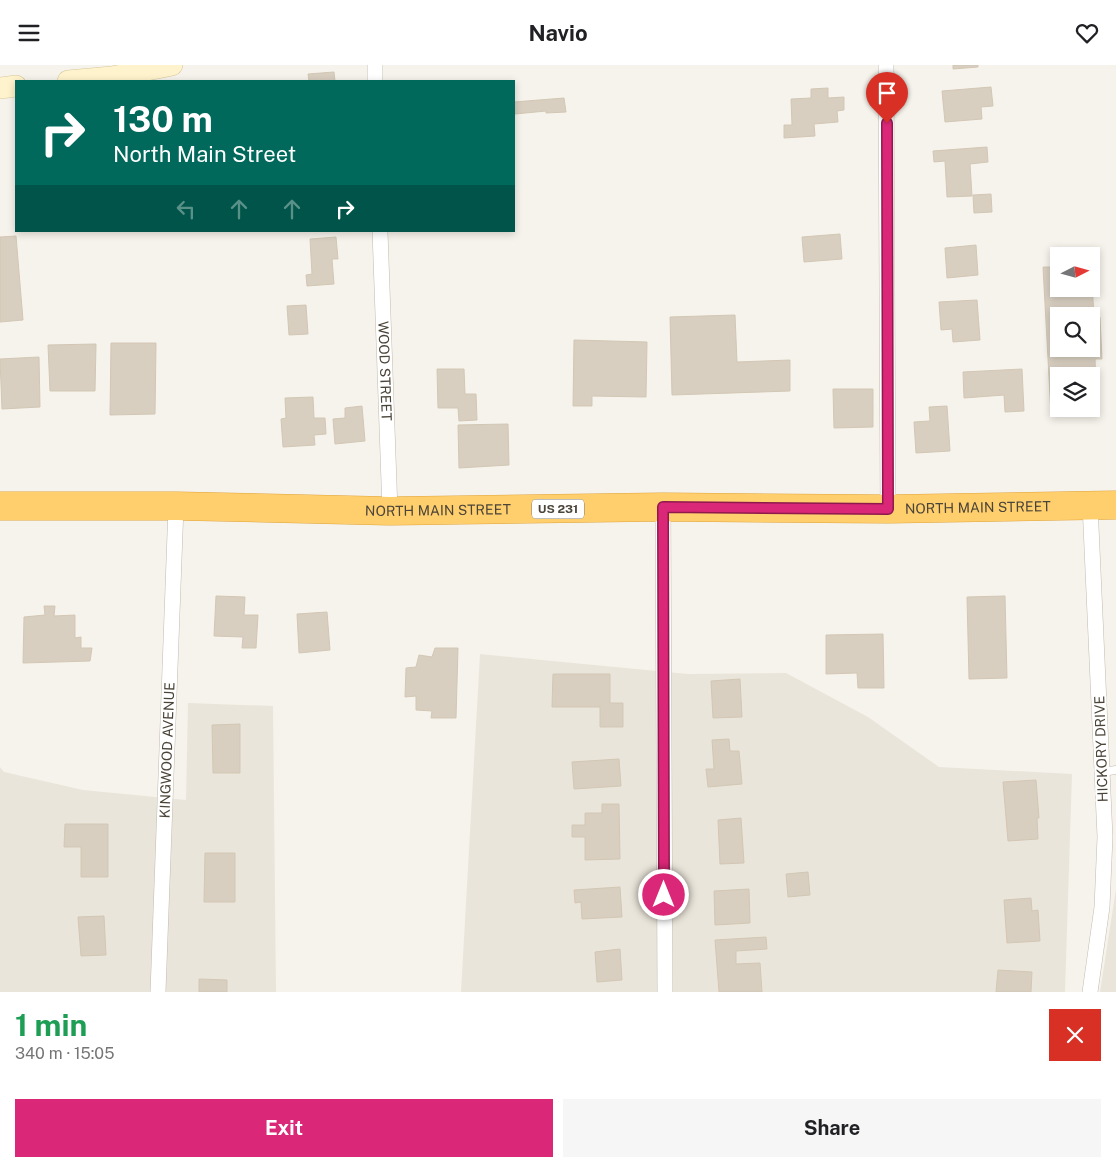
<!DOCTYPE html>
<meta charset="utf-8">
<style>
body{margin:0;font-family:"Public Sans",sans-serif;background:#f6f6f6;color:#202124;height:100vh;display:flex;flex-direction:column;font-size:19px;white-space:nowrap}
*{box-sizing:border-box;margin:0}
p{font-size:16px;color:#757577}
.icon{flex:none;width:28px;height:28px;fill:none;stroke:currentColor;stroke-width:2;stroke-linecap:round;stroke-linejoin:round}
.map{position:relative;height:927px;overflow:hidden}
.panel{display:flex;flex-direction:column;background:#fff;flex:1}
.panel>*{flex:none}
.top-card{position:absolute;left:15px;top:15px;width:500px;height:152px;border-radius:0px;box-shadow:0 2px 8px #0003;background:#00695c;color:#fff;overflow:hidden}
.needle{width:32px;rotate:84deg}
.tools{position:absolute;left:1050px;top:182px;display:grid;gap:10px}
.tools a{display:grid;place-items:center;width:50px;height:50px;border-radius:0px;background:#fff;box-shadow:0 2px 8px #0003;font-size:25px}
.pin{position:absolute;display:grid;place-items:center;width:42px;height:42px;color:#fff;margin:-51px -21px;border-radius:50% 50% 50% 0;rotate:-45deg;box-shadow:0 0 5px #0007}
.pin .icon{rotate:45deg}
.me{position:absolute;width:55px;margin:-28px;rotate:0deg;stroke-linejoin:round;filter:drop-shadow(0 0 4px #0008)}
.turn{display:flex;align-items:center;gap:18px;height:105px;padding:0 15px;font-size:22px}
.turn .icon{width:65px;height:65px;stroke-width:2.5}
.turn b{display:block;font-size:35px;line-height:42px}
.lanes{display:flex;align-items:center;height:48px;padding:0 15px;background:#0003;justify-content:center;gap:25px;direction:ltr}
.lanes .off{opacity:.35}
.round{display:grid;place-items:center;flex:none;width:52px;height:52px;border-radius:0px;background:#f6f6f6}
.head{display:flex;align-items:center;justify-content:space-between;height:85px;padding:0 15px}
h1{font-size:30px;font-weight:700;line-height:38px;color:#1e9e55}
.action{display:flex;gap:10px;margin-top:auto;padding:10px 15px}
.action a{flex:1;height:58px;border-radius:0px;background:#db2777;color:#fff;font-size:20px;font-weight:700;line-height:58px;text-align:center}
.action a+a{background:#f6f6f6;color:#202124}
header{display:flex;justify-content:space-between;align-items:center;height:65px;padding:0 15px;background:#fff;font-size:22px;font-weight:700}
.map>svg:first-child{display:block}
.residential{fill:#eae5da}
.building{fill:#d8cfc1;stroke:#d3c7b4;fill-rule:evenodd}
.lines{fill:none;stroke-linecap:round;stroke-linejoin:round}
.lane-casing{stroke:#c2bbae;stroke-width:9}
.street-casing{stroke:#c2bbae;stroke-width:16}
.secondary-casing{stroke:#d6c79b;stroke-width:22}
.highway-casing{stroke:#e0a43c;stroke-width:29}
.lane{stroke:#fff;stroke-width:8}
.street{stroke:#fff;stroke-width:15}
.secondary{stroke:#fff3cd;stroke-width:21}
.highway{stroke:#ffcf6e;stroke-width:28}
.route-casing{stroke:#8e194d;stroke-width:12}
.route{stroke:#db2777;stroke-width:9}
.labels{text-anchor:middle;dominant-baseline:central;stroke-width:4;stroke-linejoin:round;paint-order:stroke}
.shield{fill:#fff;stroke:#817c74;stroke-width:1}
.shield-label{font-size:12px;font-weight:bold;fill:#4b4439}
.street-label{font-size:14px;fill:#4b4439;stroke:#fff}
</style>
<header><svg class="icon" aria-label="menu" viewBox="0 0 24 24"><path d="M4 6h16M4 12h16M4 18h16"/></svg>Navio<svg class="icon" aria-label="heart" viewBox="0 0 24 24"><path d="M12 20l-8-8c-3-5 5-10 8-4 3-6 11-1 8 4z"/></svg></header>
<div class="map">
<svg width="1116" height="927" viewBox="0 0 1116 927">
<rect width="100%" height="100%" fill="#f6f3ec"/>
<path class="residential" d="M480,589L688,609L786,608L868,652L939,702L1072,709L1065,927H461Z
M188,638L273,641L276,927H0V702L4,707L83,725L186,735Z
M1116,824V927H1100Z"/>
<path class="building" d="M953,0H978V2L953,4Z
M334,7L335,16H309L308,9Z
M991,22L993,41L981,42L982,54L945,57L942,26Z
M828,23V33L844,32V45L837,46L838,57L814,59L815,71L784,73V60H792L791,34L811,33V24Z
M564,33L566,47L546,48V46L515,49L514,37Z
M987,82L988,97L970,99L972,131L947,132L945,96L934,97L933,86Z
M991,129L992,147L974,148L973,130Z
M840,169L842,194L804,197L802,172Z
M16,171L23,255L0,257V172Z
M336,172L338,194H332L334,219L307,221L306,210L312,209L310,174Z
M976,180L978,210L947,213L945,183Z
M1091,200L1094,252H1100L1102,294H1095L1097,347L1051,349L1043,202H1059V224H1091ZM1059,251H1091V284H1059ZM1059,311H1091V344H1059Z
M977,235L980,275L953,277L952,264L941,265L939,237Z
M306,240L308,269L289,270L287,241Z
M735,250L737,297L790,295V326L672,330L670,252Z
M574,275L647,277L646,332L592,331V341H573Z
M111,278H156L155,349L110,350Z
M96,279L95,326H50L48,280Z
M39,292L40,342L2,344L0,294Z
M437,304H464L465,329H476L477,355L459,356L458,343H438Z
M1022,304L1024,346L1005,347L1004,330L964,333L963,307Z
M833,324H873V362L834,363Z
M313,332L314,353H325L326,369L314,370L315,380L283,382L281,354L286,353L285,333Z
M362,341L365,376L335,379L333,354L345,353V343Z
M947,341L950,386L916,388L914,357L930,356L929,342Z
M508,359L509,400L459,403L458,360Z
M216,531L245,532L244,550H258L256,583H242L243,572L214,571Z
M1005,531L1007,613L969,614L967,532Z
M44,541H55L54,551L75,550V573L81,572V583H92L90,596L23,598L24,552L45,550Z
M327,547L330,585L299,588L297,549Z
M883,569L884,623H858L857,608L826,609V570Z
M435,583H458L456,653H431L432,646L416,645V631L405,632L406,603L416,602L419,590L432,592Z
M553,609H610V638H623V662H600V642H552Z
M740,614L742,652L713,653L711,616Z
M240,659V708H213L212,660Z
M729,674L730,686H739L742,719L708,722L706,704H714L712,675Z
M619,694L621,721L574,724L572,697Z
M1036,715L1039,753H1037L1038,774L1008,776L1003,717Z
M602,739H619L620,794L585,795V772H572V760H585V748H602Z
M741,753L744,798L720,799L718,755Z
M65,759H108V812H81V782H64Z
M205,788H235V837H204Z
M808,807L810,830L788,832L786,809Z
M620,822L622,852L582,854L581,837L575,838L574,825Z
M749,824L750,858L715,860L714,826Z
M1031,833L1032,846L1038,845L1040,876L1007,878L1004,835Z
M104,851L106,890L81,891L78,852Z
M766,872L767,884L736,886V899L760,898L762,927H719L715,875Z
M620,884L622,915L597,917L595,887Z
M998,905L1032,907L1031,927H996Z
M199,914L227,915V927H199Z"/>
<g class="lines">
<defs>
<path id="lane" d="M1102,707L1116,705"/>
<g id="street">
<path d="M375,0V16"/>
<path d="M886,0L888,444"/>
<path id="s1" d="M380,166L390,446"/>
<path d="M663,442L665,927"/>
<path id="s2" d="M158,927L176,441"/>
<path d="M1090,927L1102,842L1105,772L1090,439"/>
</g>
<path id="secondary" d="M68,16L112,12L172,0
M0,23L16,21"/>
<g id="highway">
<path id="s3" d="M0,441H176L390,446L663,442L888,444L1116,440"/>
</g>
</defs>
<use href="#lane" class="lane-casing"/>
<use href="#street" class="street-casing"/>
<use href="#secondary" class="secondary-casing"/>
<use href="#highway" class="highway-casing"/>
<use href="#lane" class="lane"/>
<use href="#street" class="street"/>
<use href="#secondary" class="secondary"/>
<use href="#highway" class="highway"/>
</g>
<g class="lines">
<defs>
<path id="route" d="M664,830L663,442L888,444L887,58"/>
</defs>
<use href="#route" class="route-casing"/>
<use href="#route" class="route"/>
</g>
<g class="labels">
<rect class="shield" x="532" y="434.5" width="52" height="19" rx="4"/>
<g class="shield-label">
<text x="558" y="444">US 231</text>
</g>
<g class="street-label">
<text stroke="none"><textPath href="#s1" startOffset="140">WOOD STREET</textPath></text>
<text stroke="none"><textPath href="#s3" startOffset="978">NORTH MAIN STREET</textPath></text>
<text stroke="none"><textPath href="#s3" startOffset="438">NORTH MAIN STREET</textPath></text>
<text stroke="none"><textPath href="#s2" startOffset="242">KINGWOOD AVENUE</textPath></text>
<text transform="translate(1101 684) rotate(-92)">HICKORY DRIVE</text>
</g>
</g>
</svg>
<div class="tools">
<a><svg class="needle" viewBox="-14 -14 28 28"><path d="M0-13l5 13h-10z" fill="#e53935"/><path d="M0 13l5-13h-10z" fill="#757577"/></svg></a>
<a><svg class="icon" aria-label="search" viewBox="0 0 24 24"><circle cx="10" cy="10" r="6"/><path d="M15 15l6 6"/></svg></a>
<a><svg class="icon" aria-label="layers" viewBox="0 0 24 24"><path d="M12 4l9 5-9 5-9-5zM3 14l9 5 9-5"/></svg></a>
</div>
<div class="pin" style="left:887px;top:58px;background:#d93025"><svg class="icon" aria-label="arrive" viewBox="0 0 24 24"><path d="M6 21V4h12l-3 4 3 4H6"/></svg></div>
<svg class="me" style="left:664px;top:830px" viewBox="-20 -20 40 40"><circle r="17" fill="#db2777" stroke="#fff" stroke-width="3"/><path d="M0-11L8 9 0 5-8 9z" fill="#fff"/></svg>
<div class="top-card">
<div class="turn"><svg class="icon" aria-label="right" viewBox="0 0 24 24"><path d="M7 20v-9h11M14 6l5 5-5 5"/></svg><div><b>130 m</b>North Main Street</div></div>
<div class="lanes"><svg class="icon off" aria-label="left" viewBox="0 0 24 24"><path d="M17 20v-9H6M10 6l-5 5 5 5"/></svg><svg class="icon off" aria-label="ahead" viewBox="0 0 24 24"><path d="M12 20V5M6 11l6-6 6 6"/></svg><svg class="icon off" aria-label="ahead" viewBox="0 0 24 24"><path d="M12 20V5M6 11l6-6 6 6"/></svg><svg class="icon" aria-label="right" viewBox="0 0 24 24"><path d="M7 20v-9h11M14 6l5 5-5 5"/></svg></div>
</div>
</div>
<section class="panel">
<div class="head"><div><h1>1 min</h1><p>340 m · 15:05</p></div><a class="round" style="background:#d93025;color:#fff"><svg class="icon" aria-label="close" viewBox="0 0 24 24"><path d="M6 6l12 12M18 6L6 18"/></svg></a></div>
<div class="action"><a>Exit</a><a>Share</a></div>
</section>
